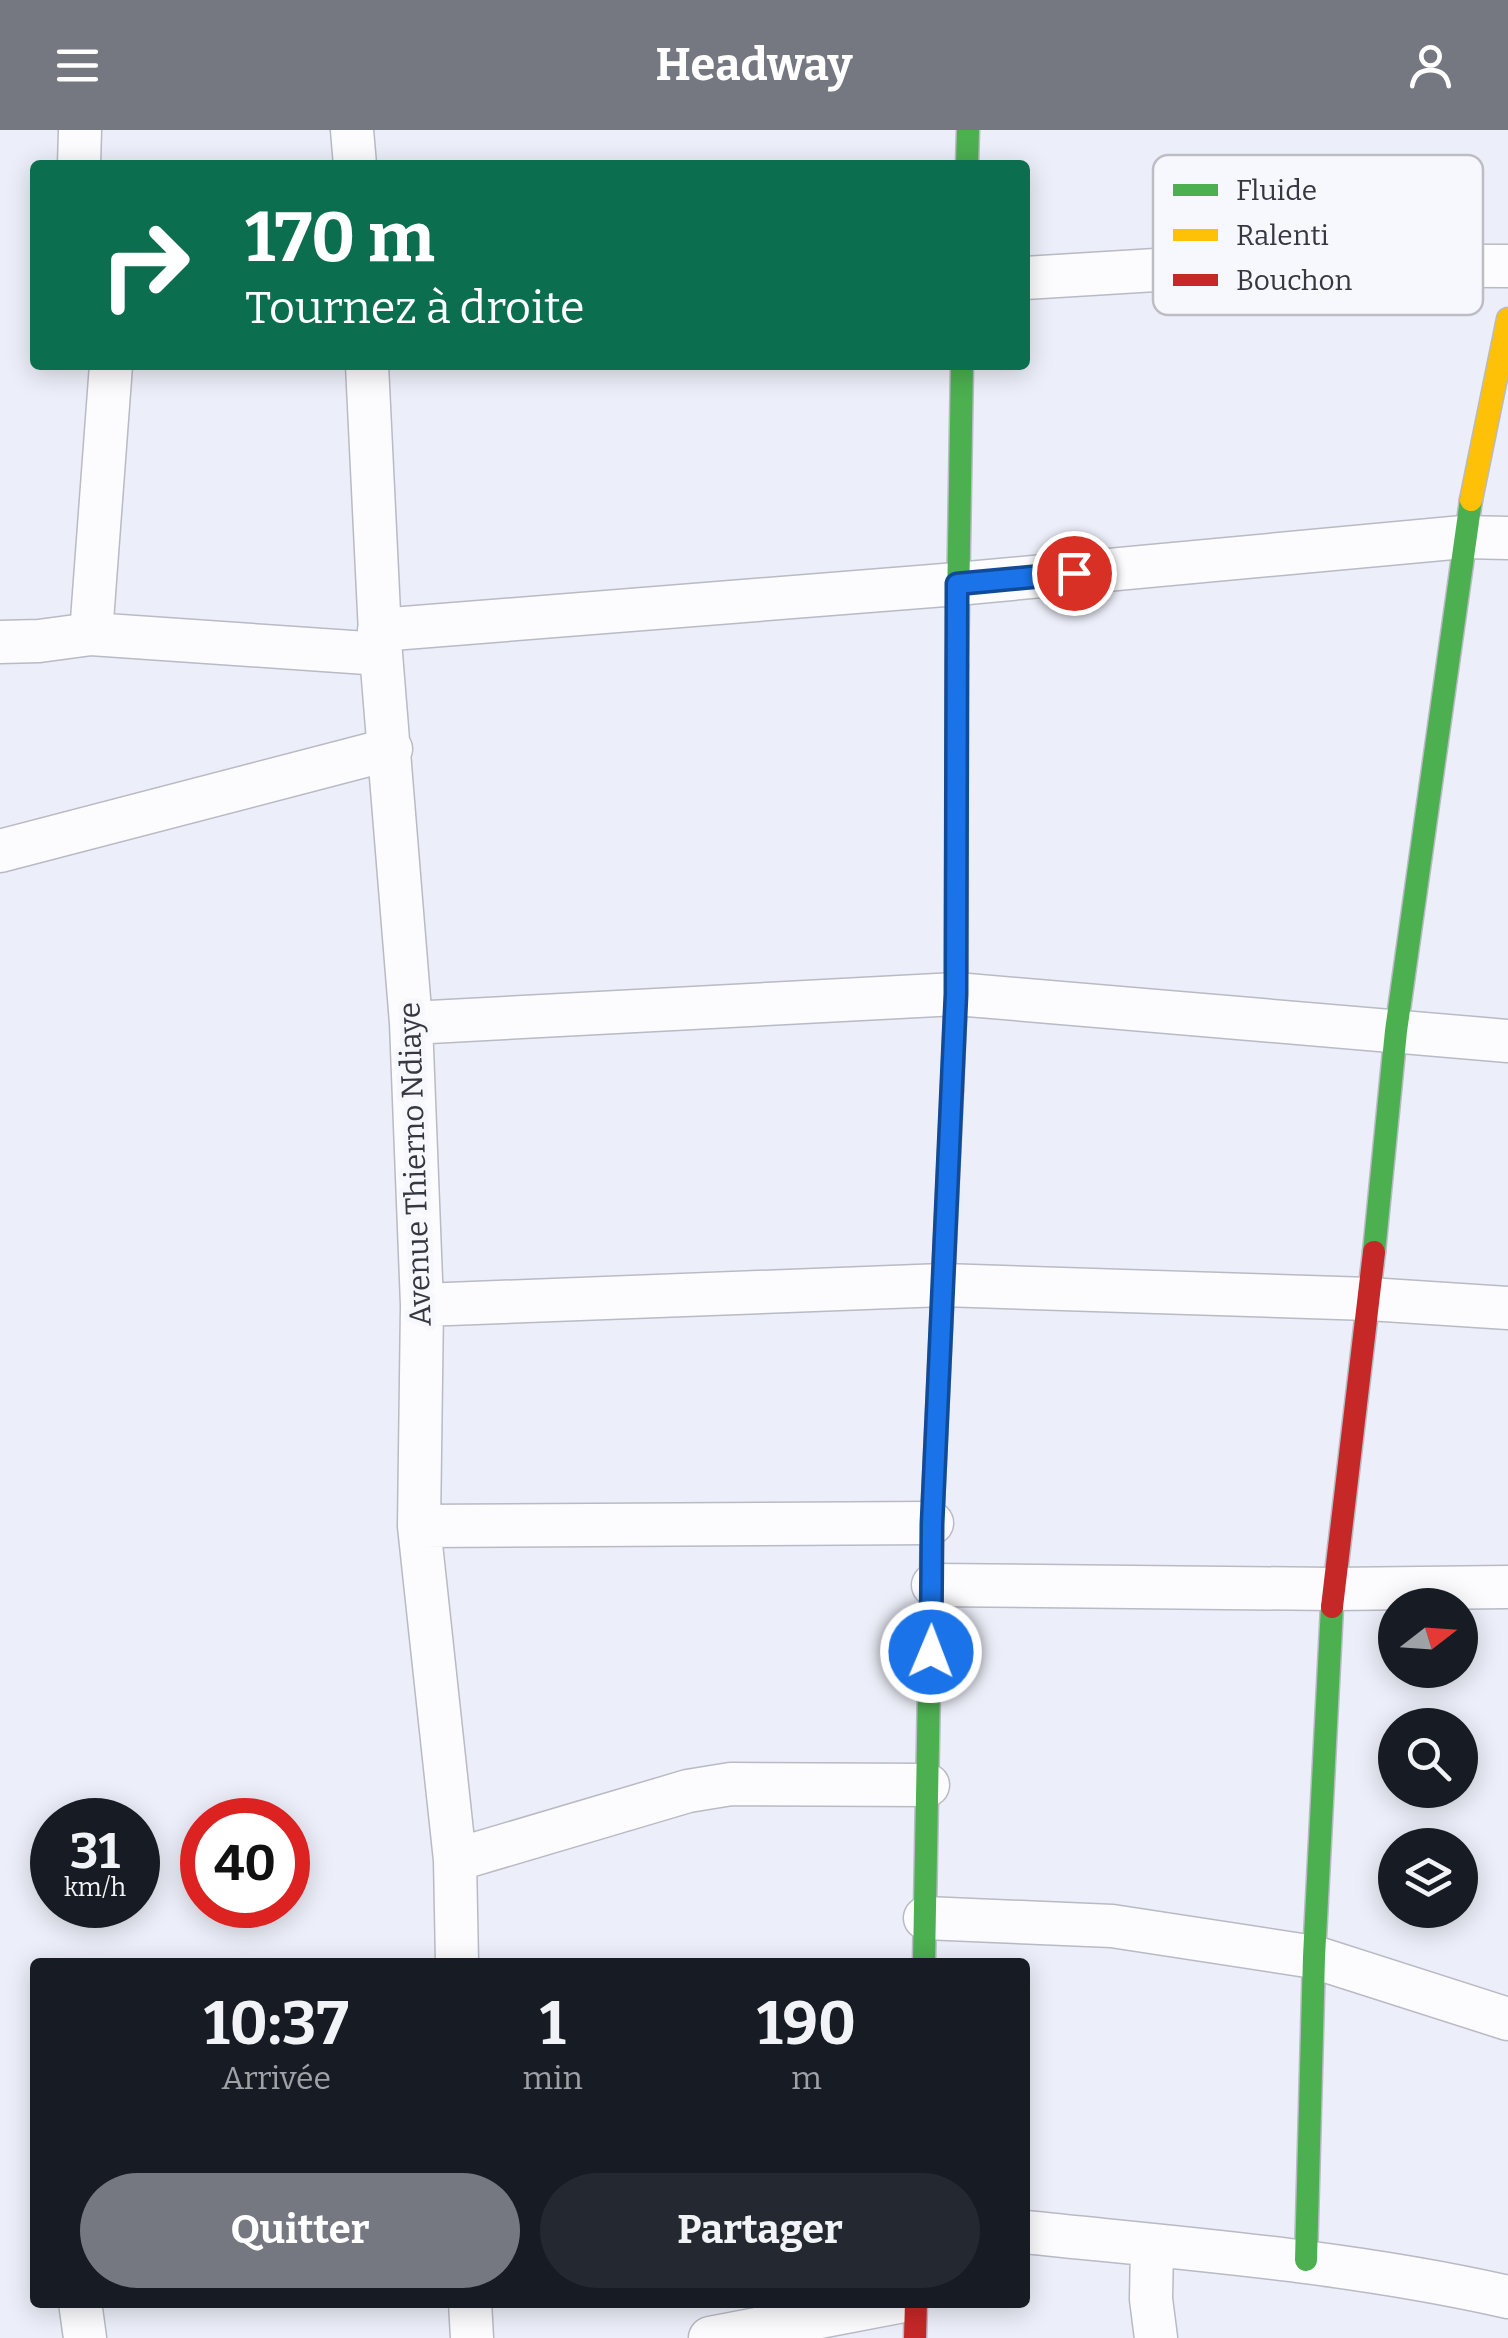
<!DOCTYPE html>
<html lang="fr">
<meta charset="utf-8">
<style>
body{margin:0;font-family:Bitter,serif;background:#242831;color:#f1f3f6;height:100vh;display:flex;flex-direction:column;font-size:38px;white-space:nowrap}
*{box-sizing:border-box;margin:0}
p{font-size:32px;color:#9ea1a6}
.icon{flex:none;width:55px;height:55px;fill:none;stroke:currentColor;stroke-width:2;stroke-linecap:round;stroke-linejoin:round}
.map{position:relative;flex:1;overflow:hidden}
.drawer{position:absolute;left:30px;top:1828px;width:1000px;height:350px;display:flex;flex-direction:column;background:#171b24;border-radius:10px;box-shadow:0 5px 25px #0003}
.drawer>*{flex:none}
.top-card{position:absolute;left:30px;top:30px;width:1000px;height:210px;border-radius:10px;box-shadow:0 5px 25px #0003;background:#0b6e4f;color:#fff;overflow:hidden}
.needle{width:65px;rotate:73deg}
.controls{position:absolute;left:1378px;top:1458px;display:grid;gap:20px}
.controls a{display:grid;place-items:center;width:100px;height:100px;border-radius:50%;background:#171b24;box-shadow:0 5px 25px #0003;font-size:50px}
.speed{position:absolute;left:30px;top:1668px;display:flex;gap:20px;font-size:50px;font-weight:700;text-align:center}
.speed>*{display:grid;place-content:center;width:130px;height:130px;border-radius:50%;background:#171b24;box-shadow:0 5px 25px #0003;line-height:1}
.speed small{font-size:25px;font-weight:400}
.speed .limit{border:15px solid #d22;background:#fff;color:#111}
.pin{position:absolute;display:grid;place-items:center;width:85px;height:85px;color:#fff;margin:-42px;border:5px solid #fff;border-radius:50%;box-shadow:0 2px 10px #0007}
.me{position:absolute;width:110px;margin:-55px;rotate:1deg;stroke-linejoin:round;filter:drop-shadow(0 0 8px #0008)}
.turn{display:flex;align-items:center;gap:35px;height:210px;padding:0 50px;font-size:45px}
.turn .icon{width:130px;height:130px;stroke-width:2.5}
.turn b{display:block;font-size:70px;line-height:85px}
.eta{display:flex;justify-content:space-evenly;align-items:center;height:170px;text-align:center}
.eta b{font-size:60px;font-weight:700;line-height:70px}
.primary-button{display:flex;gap:20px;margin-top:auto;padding:20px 50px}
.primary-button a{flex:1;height:115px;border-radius:60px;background:#757781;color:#fff;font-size:40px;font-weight:700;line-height:115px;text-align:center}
.primary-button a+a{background:#242831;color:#f1f3f6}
header{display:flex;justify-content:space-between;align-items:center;height:130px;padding:0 50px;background:#757781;color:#fff;font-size:45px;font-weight:700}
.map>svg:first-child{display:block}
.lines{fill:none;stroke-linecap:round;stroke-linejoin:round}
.street-casing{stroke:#b8bac4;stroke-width:45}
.fast-casing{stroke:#b8bac4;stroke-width:25}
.slow-casing{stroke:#b8bac4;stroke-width:25}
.jam-casing{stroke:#b8bac4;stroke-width:25}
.street{stroke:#fcfcfe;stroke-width:42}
.fast{stroke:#4caf50;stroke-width:22}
.slow{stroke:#ffc107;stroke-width:22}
.jam{stroke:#c62828;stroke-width:22}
.route-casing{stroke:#114b97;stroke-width:25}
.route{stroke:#1a73e8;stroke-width:18}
.labels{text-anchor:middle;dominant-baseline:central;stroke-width:10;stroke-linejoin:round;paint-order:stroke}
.street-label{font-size:30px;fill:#353741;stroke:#f7f8fd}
.key{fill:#f7f8fd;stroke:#bdbec5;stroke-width:2.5}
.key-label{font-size:28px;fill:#353741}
</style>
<header><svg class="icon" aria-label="menu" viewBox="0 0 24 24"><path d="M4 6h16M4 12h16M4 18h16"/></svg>Headway<svg class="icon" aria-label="person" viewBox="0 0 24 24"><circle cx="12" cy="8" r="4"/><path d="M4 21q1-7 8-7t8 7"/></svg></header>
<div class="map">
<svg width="1508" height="2208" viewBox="0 0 1508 2208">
<rect width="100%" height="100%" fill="#eceef9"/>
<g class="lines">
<defs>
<path id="street" d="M352,0L355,35
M79,35L80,0
M1025,148L1237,135L1508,136
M367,235L381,524L411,893L422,1175L419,1396L455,1730L457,1832
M379,500L957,454L1463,407L1508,408
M91,504L111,235
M0,512L39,511L91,504L381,524
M0,721L391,619
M411,893L956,864L1508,911
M422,1175L943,1155L1369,1169L1508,1178
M419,1396L932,1393
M933,1455L1333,1459L1508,1457
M455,1730L688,1661L731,1654L928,1655
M925,1788L1112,1796L1314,1827L1508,1889
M1025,2102C1187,2119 1349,2131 1508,2167
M1152,2116L1151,2169L1156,2208
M80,2172L85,2208
M470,2172L472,2208
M710,2208L898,2172"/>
<path id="fast" d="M967,35L968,0
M957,536L962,235
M1374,1122L1396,901L1471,370
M924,1832L932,1393L952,961
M1306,2130L1314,1827L1332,1477"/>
<path id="slow" d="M1471,370L1508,189"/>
<path id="jam" d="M952,961L956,864L957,536
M1332,1477L1374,1122
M915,2208L916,2172"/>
</defs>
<use href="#street" class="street-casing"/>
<use href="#fast" class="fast-casing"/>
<use href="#slow" class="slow-casing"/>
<use href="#jam" class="jam-casing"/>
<use href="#street" class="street"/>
<use href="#fast" class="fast"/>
<use href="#slow" class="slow"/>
<use href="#jam" class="jam"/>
</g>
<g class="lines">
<defs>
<path id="route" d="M931,1522L932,1394L956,864L957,454L1074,443"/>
</defs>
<use href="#route" class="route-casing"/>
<use href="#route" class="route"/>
</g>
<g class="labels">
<g class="street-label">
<text transform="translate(415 1034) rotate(-92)">Avenue Thierno Ndiaye</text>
</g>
</g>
<rect x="1153" y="25" width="330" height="160" rx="15" class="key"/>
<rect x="1173" y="54" width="45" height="12" fill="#4caf50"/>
<rect x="1173" y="99" width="45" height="12" fill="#ffc107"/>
<rect x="1173" y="144" width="45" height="12" fill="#c62828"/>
<g class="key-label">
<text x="1236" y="70">Fluide</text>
<text x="1236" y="115">Ralenti</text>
<text x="1236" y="160">Bouchon</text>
</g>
</svg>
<div class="controls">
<a><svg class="needle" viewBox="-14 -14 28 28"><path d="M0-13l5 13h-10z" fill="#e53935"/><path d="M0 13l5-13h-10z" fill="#9ea1a6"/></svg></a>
<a><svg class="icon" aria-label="search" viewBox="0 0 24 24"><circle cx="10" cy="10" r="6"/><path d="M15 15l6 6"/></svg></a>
<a><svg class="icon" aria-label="layers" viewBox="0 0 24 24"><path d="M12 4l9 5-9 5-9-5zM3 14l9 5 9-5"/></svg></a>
</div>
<div class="speed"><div>31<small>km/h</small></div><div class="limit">40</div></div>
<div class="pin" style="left:1074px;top:443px;background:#d93025"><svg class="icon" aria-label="arrive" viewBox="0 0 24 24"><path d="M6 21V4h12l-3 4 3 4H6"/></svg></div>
<svg class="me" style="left:931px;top:1522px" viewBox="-20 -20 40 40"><circle r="17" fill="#1a73e8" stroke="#fff" stroke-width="3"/><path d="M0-11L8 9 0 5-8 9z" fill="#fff"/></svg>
<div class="top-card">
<div class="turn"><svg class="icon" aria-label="right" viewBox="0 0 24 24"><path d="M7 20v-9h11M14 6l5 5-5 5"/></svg><div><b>170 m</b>Tournez à droite</div></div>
</div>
<section class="drawer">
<div class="eta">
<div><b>10:37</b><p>Arrivée</p></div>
<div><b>1</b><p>min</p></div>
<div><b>190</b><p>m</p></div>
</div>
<div class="primary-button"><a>Quitter</a><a>Partager</a></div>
</section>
</div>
